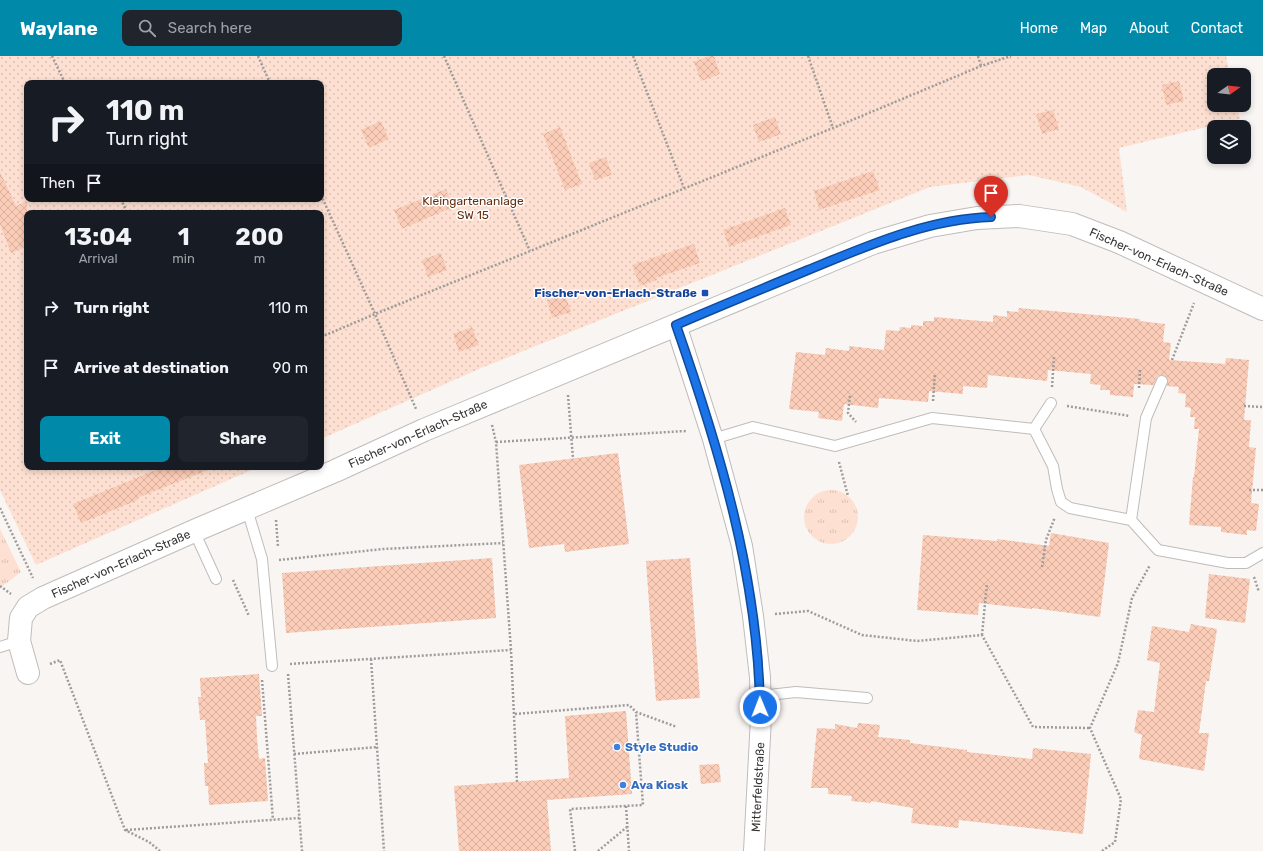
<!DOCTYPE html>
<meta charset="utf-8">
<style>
body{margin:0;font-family:Rubik,sans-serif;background:#20242c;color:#f1f3f6;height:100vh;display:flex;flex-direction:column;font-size:15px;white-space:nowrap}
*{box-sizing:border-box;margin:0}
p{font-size:13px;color:#9ea1a6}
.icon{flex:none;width:22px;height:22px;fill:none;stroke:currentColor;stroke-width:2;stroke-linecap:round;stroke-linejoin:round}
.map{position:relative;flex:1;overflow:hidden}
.sheet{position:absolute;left:24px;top:154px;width:300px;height:260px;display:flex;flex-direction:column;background:#171b24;border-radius:8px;box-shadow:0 2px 6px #0003}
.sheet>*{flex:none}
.guide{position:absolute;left:24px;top:24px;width:300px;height:122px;border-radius:8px;box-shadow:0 2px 6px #0003;background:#171b24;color:#f1f3f6;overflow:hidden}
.needle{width:26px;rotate:76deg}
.fabs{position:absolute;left:1207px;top:12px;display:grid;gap:8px}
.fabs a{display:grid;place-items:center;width:44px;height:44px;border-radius:8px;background:#171b24;box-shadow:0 2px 6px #0003;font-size:20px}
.pin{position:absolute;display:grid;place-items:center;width:34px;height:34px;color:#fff;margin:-41px -17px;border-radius:50% 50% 50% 0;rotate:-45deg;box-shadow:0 0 4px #0007}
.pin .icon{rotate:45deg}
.me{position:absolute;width:44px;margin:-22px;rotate:359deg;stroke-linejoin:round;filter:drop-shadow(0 0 3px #0008)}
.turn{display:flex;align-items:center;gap:14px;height:84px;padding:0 16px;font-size:18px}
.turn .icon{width:52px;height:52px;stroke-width:2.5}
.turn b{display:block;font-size:28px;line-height:34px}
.then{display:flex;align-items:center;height:38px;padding:0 16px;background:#0003;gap:8px;font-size:15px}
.eta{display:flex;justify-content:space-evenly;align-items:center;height:68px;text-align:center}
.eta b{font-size:24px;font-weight:700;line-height:28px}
.button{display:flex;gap:8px;margin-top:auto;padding:8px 16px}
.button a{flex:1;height:46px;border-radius:8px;background:#0189aa;color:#fff;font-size:16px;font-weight:700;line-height:46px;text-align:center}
.button a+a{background:#20242c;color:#f1f3f6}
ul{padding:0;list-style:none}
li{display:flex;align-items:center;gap:12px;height:60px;padding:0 16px}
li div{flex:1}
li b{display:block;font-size:15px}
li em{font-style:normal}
header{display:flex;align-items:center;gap:24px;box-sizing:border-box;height:56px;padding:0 20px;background:#0189aa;color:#fff}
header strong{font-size:19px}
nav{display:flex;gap:22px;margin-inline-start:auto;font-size:14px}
.search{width:280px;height:36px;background:#20242c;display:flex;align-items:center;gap:10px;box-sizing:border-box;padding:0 14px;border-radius:8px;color:#9ea1a6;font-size:15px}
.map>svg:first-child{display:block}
.grass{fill:url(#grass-tufts)}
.garden{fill:url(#garden-dots);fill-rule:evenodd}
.building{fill:url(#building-cross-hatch)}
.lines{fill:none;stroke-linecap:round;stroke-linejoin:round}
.service-casing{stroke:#c0bcba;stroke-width:12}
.minor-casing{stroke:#c0bcba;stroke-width:22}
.tertiary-casing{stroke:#c0bcba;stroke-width:24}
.path{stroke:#9e9b9a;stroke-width:2.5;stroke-dasharray:2 2;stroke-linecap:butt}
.service{stroke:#fff;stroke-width:10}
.minor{stroke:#fff;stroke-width:20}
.tertiary{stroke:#fff;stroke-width:22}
.route-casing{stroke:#114b97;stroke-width:10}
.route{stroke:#1a73e8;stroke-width:7}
.transit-dot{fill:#1a4fb4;stroke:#fff;stroke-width:1.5}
.shop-dot{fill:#3f7fe0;stroke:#fff;stroke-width:1.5}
.labels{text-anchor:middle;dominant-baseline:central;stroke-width:3;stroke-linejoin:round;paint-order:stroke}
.park-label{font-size:12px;fill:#672f10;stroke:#fff}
.street-label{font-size:12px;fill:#373534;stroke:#fff}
.transit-label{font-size:12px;font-weight:bold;fill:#164399;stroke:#fff;text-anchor:end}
.shop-label{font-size:12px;font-weight:bold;fill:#366cbe;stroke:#fff;text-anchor:start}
</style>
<header>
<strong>Waylane</strong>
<div class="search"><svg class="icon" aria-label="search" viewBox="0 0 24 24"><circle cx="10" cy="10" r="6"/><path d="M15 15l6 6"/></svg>Search here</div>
<nav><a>Home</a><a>Map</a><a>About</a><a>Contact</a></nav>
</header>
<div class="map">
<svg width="1263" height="795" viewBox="0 0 1263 795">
<defs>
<pattern id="grass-tufts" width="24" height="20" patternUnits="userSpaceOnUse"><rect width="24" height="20" fill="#fde0d2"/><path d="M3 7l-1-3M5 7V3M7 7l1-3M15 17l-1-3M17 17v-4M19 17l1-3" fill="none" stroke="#d9c1b5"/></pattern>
<pattern id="garden-dots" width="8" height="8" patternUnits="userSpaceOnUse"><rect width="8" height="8" fill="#fde0d2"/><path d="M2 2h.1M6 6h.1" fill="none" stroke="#d9c1b5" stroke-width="1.8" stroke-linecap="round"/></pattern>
<pattern id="building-cross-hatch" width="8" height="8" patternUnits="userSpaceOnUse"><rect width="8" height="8" fill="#fbccb7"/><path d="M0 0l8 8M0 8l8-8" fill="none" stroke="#d8b09e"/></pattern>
</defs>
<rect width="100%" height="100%" fill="#f9f5f3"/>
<path class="grass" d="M804 461a27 27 0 1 1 54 0a27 27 0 1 1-54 0Z
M0,473L21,516L0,532Z"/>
<path class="garden" d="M0,0H1226L1230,19H1214V49H1237L1240,63L1119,92L1127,156L1081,131L1029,119L930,131L479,313L321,383V157H27V411H258L36,509L0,434ZM27,27H321V143H27Z"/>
<path class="building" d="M709,0H714L720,18L701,25L694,6Z
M1179,25L1184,45L1166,49L1162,29Z
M1053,54L1059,73L1042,78L1036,58Z
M775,61L781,78L759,86L753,69Z
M381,65L389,83L369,92L361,74Z
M560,71L582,128L565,134L543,78Z
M606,101L612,119L595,124L589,107Z
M873,115L880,134L819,154L814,135Z
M0,116L16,150L27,145V190L11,197L0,168Z
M446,133L453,151L402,173L394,154Z
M785,152L791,169L729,191L723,174Z
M694,188L700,207L656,222L657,224L640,230L632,209Z
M441,197L447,214L428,221L422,204Z
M565,238L571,256L552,262L547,244Z
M1019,252L1140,263V265L1165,268L1163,286L1171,287L1169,304L1225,308L1226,302L1249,304L1244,364H1251L1249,391L1256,392L1251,447L1259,448L1256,475L1247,474V479L1221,476V471L1189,469L1193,421H1194L1199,373H1194L1195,361H1190L1191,352L1185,351L1186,338L1178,337L1179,331L1167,330L1168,324L1164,319L1158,320L1153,329L1134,328L1133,341L1110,339V334H1100L1101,329L1090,328L1091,318L1048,314L1047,325L988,319L987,332L963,330V338L929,335L928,346L879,342L878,352L844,348L842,365L818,362L819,356L789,353L796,296L825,299L826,292L849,295V290L884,294L886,274L899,275L900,271L911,272V269L923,270V265H934V261L993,266V259L1007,261V255L1018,256Z
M472,271L479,289L459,296L453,278Z
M618,397L629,488L565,496L564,488L529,492L519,409Z
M163,411L213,412L137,442L138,444L81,467L73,448Z
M1051,477L1109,487L1100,561L1032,552V553L979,547L978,559L917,554L923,479L997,485V483L1049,490Z
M492,502L496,562L286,577L282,517Z
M690,502L700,642L656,645L646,505Z
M1209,518L1250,523L1245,567L1205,562Z
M1191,568L1217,573L1209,625H1206L1199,677H1209L1204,715L1139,703L1142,679L1134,676L1138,654L1154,656L1160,607L1147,604L1152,570L1189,576Z
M259,618L262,660H256L257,682L259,703L265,702L268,745L209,749L208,730H205L204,707H208L205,664H200L198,641H201L200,622Z
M626,655L632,738L547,744L551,795H459L454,730L569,722L565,660Z
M858,667L880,669L878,681L910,684V687L967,694V696L1032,703L1033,692L1091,698L1083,778L959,764L958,772L911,767L913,752L871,745V747L851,745L852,740L828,738V732H811L817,672L835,673V668L857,672Z
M719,708L721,726L701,728L699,709Z"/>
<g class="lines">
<defs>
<path id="service" d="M1034,373L1051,347
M713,383L753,371L835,390L932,362L1034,373L1053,410L1057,433L1061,446L1070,452L1131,464L1158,494L1228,507H1246L1263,497
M247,453L262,503L272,610
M1131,464L1146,362L1162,325
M194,475L216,523
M0,591L19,585
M760,640L796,636L867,642"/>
<path id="minor" d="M676,269L713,383L742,490L753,560L760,621L761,662L754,795"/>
<path id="tertiary" d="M28,617L19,585L21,562L28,551L43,542L194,475L335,415L424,374L873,187L930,170L977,162L1019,160L1072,168L1119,186L1263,253"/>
</defs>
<use href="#service" class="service-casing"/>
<use href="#minor" class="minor-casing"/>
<use href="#tertiary" class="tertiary-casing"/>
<path class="path" d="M52,0L65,27
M258,0L270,27
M444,0L530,195
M633,0L684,132
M808,0L833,72
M978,0L981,10
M321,139L375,258L416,353
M121,143L127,157
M321,281L375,258L833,72L981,10L1011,0
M1172,304L1194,247
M1052,331L1054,301
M1139,332L1140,314
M568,339L573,403
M850,340L848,357L856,366
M933,345L935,317
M1067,350L1130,360
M1244,350L1263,351
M492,369L496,386L511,594L517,726
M496,386L686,375
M839,406L848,440
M1249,434H1263
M0,452L33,522
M276,464L278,491
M279,504L383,493L503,487
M1042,511L1046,484L1055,461
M1254,521L1259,536
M233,524L249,560
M0,530L11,538
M775,558L808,555L862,579L917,585L982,579L1033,671L1090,672
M982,579L987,527
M371,603L384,795
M50,608L60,604L125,774L149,786L160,795
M290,608L511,594
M288,618L302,795
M262,624L273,764
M515,658L629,649L636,656L677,671
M294,698L378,691
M626,750L629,795
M126,774L299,762
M575,795L570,753L643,749L636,656
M598,795L627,771
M1102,795L1115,786L1121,743L1090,672L1118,607L1132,542L1150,509"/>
<use href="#service" class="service"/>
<use href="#minor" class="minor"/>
<use href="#tertiary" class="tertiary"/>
</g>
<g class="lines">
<defs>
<path id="route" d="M760,651C758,520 719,392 676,269C720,250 764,232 808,214C867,190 927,163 991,161"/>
</defs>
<use href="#route" class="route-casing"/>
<use href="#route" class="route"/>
</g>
<rect class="transit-dot" x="701" y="233" width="8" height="8" rx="2"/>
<g class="shop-dot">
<circle cx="617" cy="691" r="4"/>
<circle cx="623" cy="729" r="4"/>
</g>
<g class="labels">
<g class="park-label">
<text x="473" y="145">Kleingartenanlage<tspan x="473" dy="14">SW 15</tspan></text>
</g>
<g class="street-label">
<text transform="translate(1159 206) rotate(24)">Fischer-von-Erlach-Straße</text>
<text transform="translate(418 378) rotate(-24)">Fischer-von-Erlach-Straße</text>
<text transform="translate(121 508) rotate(-24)">Fischer-von-Erlach-Straße</text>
<text transform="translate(758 731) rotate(-87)">Mitterfeldstraße</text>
</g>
<g class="transit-label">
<text x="697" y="237">Fischer-von-Erlach-Straße</text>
</g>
<g class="shop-label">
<text x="625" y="691">Style Studio</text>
<text x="631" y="729">Ava Kiosk</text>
</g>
</g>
</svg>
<div class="fabs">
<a><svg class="needle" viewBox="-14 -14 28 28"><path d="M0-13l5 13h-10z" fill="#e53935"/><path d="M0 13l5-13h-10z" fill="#9ea1a6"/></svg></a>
<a><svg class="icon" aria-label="layers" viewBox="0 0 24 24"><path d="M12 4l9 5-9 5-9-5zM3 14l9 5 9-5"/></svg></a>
</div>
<div class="pin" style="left:991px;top:161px;background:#d93025"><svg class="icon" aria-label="arrive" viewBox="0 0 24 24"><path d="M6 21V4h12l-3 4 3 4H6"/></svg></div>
<svg class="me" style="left:760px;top:651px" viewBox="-20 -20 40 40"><circle r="17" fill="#1a73e8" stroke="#fff" stroke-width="3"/><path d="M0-11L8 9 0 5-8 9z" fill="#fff"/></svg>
<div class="guide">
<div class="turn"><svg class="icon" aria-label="right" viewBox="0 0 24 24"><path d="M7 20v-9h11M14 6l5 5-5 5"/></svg><div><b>110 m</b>Turn right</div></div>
<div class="then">Then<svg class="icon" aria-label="arrive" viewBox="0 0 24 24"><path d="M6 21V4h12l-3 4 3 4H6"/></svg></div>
</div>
<section class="sheet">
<div class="eta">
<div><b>13:04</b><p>Arrival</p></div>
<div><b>1</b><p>min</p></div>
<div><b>200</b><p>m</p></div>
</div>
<ul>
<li><svg class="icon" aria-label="right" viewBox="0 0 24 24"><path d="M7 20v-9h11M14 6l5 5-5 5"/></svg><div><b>Turn right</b></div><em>110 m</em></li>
<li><svg class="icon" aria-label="arrive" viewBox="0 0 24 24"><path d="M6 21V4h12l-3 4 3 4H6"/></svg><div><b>Arrive at destination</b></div><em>90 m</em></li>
</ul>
<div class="button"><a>Exit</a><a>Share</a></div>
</section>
</div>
